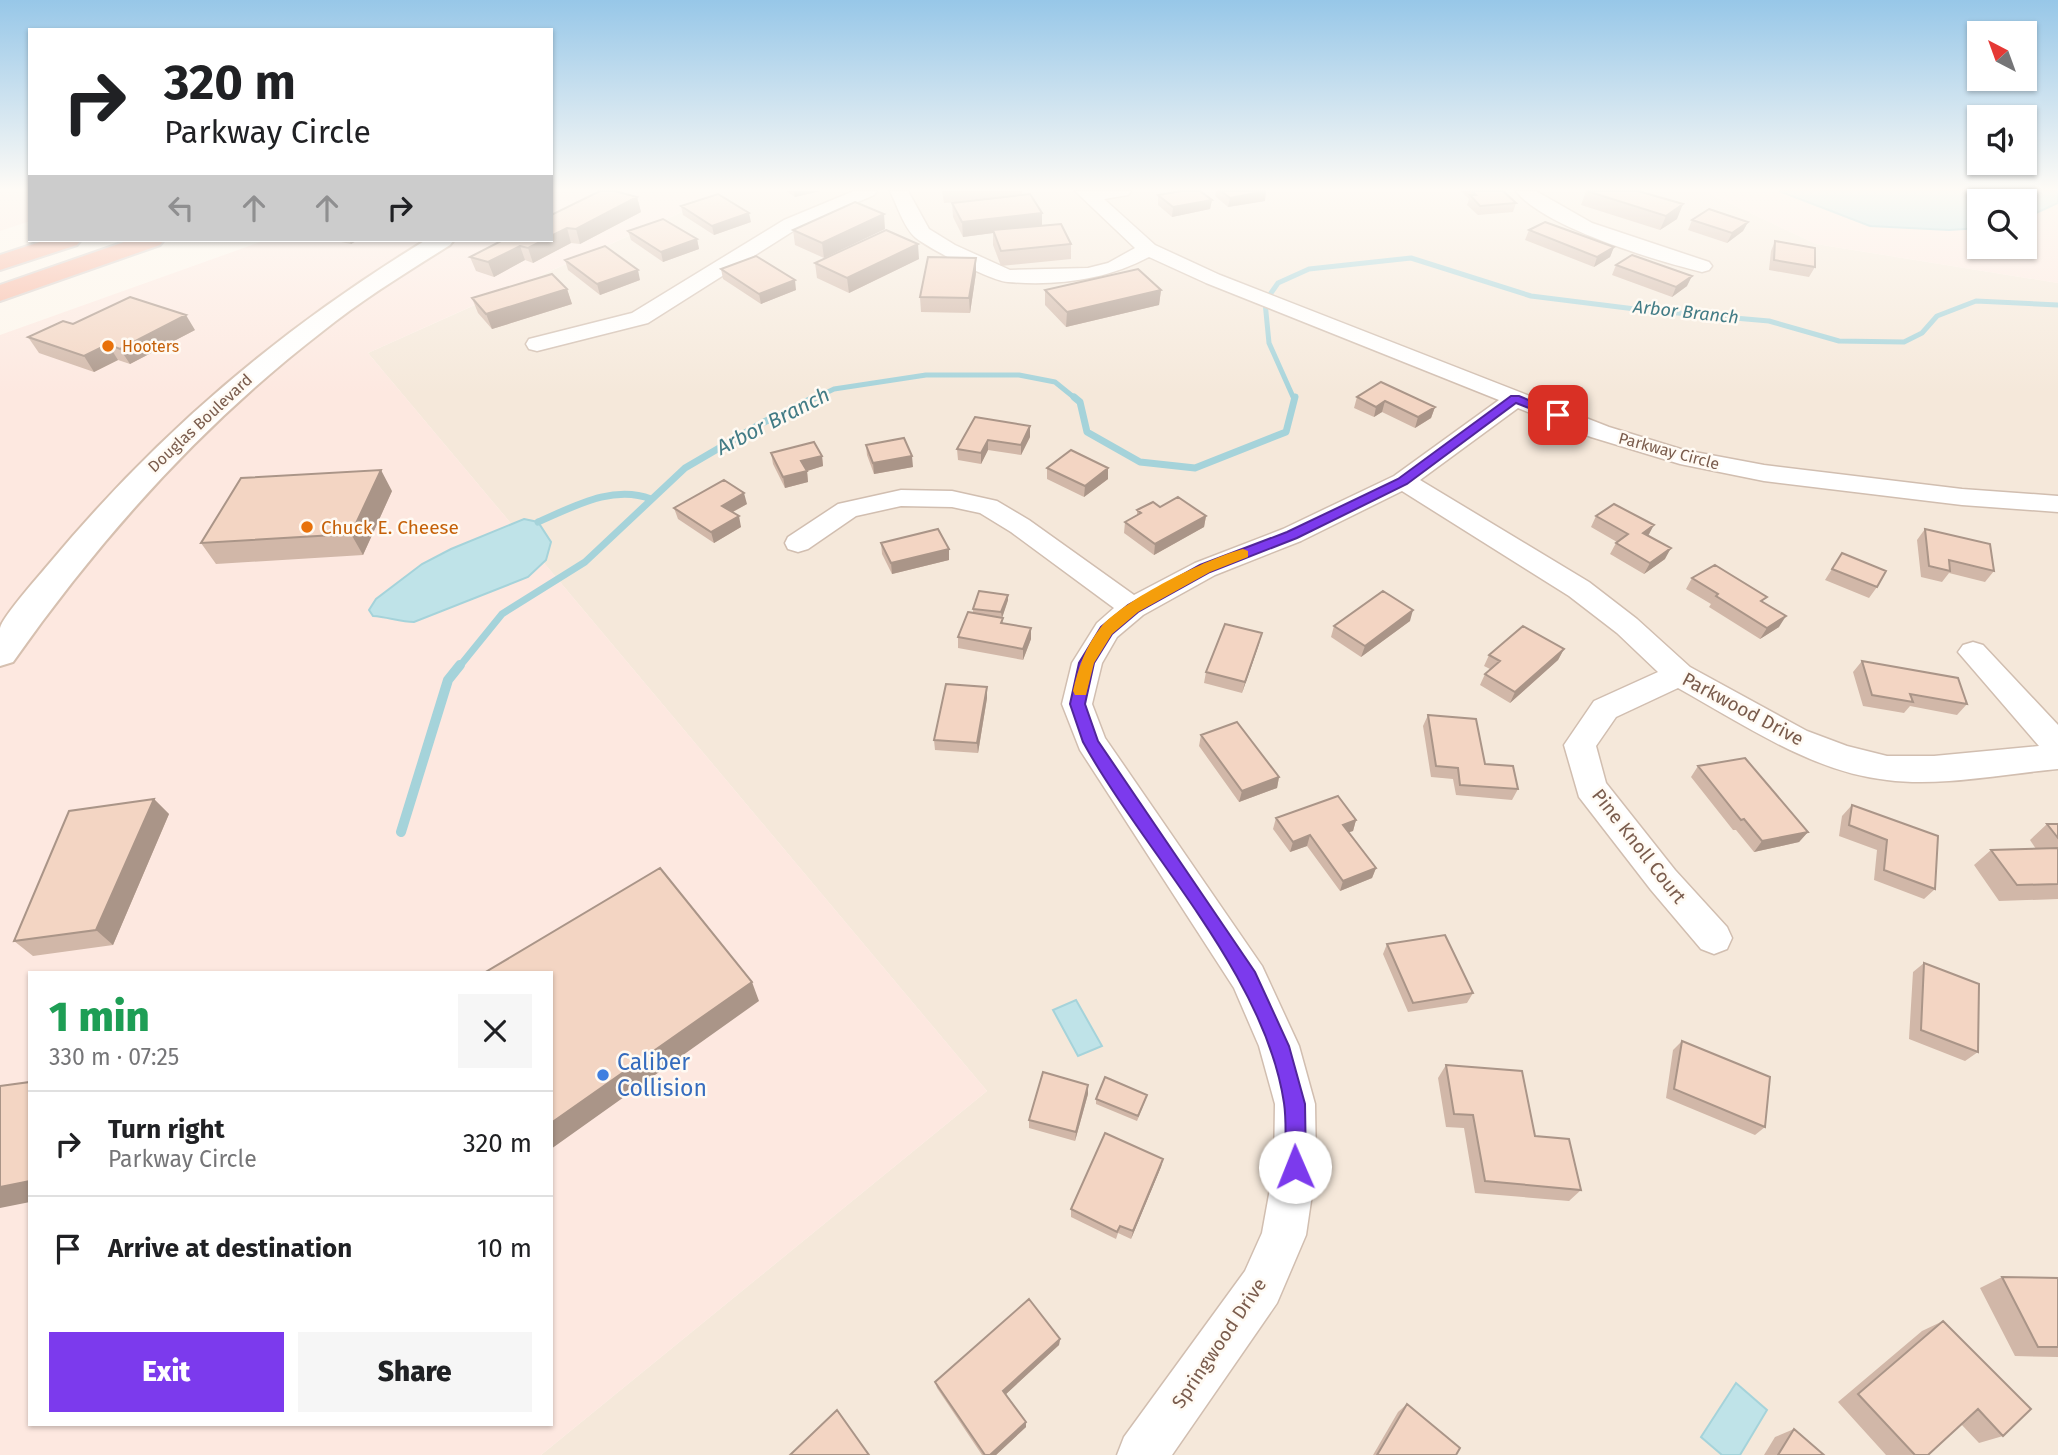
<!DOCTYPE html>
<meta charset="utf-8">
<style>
body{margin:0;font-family:"Fira Sans",sans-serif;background:#f6f6f6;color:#202124;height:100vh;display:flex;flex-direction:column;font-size:26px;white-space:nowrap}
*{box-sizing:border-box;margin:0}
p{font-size:23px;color:#757577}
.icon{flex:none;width:38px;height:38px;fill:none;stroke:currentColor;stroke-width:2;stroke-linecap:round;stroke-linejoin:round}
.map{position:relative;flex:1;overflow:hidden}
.sheet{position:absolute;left:28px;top:971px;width:525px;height:455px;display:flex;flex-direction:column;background:#fff;border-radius:0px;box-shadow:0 2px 5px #0004}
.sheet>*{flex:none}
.banner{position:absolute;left:28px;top:28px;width:525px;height:214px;border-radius:0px;box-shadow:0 2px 5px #0004;background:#fff;color:#202124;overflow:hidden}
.needle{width:46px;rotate:319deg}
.controls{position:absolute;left:1967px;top:21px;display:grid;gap:14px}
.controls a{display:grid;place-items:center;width:70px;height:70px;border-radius:0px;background:#fff;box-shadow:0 2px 5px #0004;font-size:35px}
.pin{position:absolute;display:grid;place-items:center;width:60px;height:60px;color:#fff;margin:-30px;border-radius:14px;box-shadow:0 4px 10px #0006}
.me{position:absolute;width:77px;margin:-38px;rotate:359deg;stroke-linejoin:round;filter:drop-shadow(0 0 5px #0008)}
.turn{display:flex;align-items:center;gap:24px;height:147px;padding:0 21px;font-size:32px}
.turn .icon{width:91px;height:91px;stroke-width:2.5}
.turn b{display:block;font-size:49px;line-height:60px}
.lanes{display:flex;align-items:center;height:66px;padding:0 21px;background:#0003;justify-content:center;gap:35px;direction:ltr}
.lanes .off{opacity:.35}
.round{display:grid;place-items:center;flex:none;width:74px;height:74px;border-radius:0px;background:#f6f6f6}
.head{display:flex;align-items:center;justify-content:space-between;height:119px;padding:0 21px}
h1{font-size:42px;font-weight:800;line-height:52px;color:#1e9e55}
.primary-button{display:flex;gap:14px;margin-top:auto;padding:14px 21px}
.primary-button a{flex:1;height:80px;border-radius:0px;background:#7c3aed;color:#fff;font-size:28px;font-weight:800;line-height:80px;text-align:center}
.primary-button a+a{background:#f6f6f6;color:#202124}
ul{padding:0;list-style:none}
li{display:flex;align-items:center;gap:21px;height:105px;padding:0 21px;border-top:2px solid #e0e0e0}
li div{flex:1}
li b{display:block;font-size:26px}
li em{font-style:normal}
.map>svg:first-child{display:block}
.residential{fill:#f5e8da}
.commercial{fill:#fde8e0;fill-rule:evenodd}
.water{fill:#bfe3e8;stroke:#a5d3da;stroke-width:2}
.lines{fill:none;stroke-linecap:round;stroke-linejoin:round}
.stream-far2{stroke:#a5d3da;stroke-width:5}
.stream-far1{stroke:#a5d3da;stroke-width:7}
.stream{stroke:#a5d3da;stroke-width:10}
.street-casing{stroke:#d1beb0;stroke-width:3}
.secondary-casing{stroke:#d6c0b0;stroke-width:4}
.highway-casing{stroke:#dad1cd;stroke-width:4}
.street{fill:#fff;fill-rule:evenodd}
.secondary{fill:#fff;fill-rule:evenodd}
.highway{fill:#f7b7a3;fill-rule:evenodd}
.wall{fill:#d1b7a8}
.shaded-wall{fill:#aa9588}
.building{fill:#f3d5c3;stroke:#aa9588;stroke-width:2}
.route{fill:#7c3aed;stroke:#51269a;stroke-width:2}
.slow{fill:#f59e0b}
.food-dot{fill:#e8710a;stroke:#fffaf3;stroke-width:2.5}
.shop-dot{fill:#3f7fe0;stroke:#fffaf3;stroke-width:2.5}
.labels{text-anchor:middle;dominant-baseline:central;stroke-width:5;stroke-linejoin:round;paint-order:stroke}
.far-food-label{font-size:16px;fill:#c56008;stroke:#fffaf3;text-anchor:start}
.far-street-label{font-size:16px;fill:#7a5c4d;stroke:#fffaf3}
.far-water-label{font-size:18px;font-style:italic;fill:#437c86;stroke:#fffaf3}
.food-label{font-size:19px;fill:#c56008;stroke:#fffaf3;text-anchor:start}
.street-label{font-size:19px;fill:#7a5c4d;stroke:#fffaf3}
.water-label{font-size:21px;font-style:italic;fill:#437c86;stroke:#fffaf3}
.near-shop-label{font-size:23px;fill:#366cbe;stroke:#fffaf3;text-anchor:start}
</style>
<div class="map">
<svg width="2058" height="1455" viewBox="0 0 2058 1455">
<rect width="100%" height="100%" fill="#fdf6ec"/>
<path class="residential" d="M729,191H1704L1816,244L2058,283V1455H541L987,1091L368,353Z"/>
<path class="commercial" d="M0,191H30V221L0,231Z
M551,191H728L368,353L987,1091L541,1455H0V335L266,240H551ZM30,973H551V1424H30Z
M1704,191H2058V283L1816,244ZM1979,201H2025V247H1979Z"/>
<path class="water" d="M1779,191H2058V203L2025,218V201H1979V228L1949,230L1870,226Z
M524,519L538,522L551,542L546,560L528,577L414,622C400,622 388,617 373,616L369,610L376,599L422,564L451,549Z
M1076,1000L1102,1046L1078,1056L1053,1010Z
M1736,1383L1767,1410L1740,1455H1722L1701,1437Z"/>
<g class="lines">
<path class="stream-far2" d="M1271,293L1278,283L1309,269L1411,258L1531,296L1643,310L1769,321L1839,341L1904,342L1922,333L1937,316L1976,301L2058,305
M1265,302L1269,343L1294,399
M813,399L834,389L926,375H1019L1055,382L1076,399"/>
<path class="stream-far1" d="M1074,397L1080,402L1087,432L1140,462L1195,468L1286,432L1295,397
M538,522C573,507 613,484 651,499
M459,667L502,614L585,562L685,468L762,423L816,397"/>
<path class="stream" d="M401,832L448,680L460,665"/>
<defs>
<path id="street" d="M854,191H877L874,195L798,228L648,323L537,351L529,349L526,344L529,339L632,313L784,220Z
M890,191H908L929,229L955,245L1010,270L1088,268L1108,263L1135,248L1075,191H1131L1128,195L1104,199L1155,245L1220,275L1609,427L1684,450L1764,465L1962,489L2058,496V512L1962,505L1764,481L1680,464L1591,437L1518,408L1420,480L1589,582L1637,619L1690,667L1807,731L1847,746L1887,756H1934L2039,746L1958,652L1963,645L1973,642L1983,645L2058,725V769C2004,774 1941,787 1887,780C1812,772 1743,724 1678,688L1616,717L1596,746L1606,783L1675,870L1727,927L1732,938L1727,949L1714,954L1701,949L1651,890L1579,797L1564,745L1594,701L1658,672L1617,633L1569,596L1402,491L1301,541L1215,575L1143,615L1117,637L1102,663L1092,704L1105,738L1262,966L1299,1046L1315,1104L1316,1167L1306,1235L1277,1303L1172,1455H1117L1124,1437L1245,1271L1262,1233L1274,1167L1275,1104L1259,1046L1234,988L1080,750L1062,704L1072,663L1097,623L1114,608L1011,532L980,513L952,507L901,506L856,516L808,549L798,552L788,549L785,543L788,537L838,504L901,490L952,491L997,501L1029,520L1134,595L1195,563L1283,529L1394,476L1499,400L1206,283L1149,257C1106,280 1057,286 1008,282C991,281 930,249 916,238C904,228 897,205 890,191Z
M1516,191H1536L1592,223L1709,262L1712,266L1709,270L1702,272C1657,261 1543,227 1516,191Z"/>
<path id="secondary" d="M426,240H454L450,245C407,272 363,299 323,331C201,425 101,537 13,662L0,666C0,654 0,639 0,628C3,616 38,577 48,565C158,433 280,329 426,240Z"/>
<path id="highway" d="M46,240H81L77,245L0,270V255Z
M130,240H164L160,245L0,301V285Z"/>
</defs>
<use href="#street" class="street-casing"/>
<use href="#secondary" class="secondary-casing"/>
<use href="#highway" class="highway-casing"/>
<use href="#street" class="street"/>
<use href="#secondary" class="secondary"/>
<use href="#highway" class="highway"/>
</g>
<path class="wall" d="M786,191H820L795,197Z
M942,191H1022V195L1042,213V226L1071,244V259L1001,266L993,245V233L963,237L953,217L952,203L958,202L944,203Z
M1216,191H1265V201L1228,207L1215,196Z
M1461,191H1503L1516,203L1513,212L1478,215L1467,205L1469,199Z
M1586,191L1677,219L1660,230L1581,205Z
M1158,195L1212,200L1210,209L1172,217L1158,205Z
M637,197L641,212L580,244L571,243L533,263L525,260L494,277L476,271L470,257L551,215Z
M681,206L751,222L714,235L683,215Z
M1692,220L1748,222L1743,231L1727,243L1688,230Z
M885,229L824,258L795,245L793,230Z
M1529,230L1614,247L1610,257L1594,267L1525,240Z
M628,231L697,239L699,249L663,262L631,240Z
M331,240H358L351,244Z
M1775,241L1815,267L1809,277L1769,270L1771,251Z
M919,259L849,293L817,278L815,263Z
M565,260L640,280L600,295L568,270Z
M1616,265L1687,286L1672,297L1612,275Z
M721,269L796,290L761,304L723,279Z
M976,273L970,313L921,312L920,297Z
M567,289L572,304L492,329L478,313L472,298Z
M1045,290H1161L1159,305L1066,327L1045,305Z
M73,324L195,330L130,364L118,360L94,372L39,353L28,337Z
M1357,397L1435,407L1431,418L1415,428L1382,412L1374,417L1354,408Z
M975,417L1030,437L1021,455L988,450L981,464L958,460L957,449Z
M866,445L913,467L874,474L867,455Z
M771,453L822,456L823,466L807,471L808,482L785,488L773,464Z
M1047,468L1108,479L1084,497L1047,479Z
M392,491L363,555L216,564L201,543Z
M747,504L733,512L741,527L714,543L678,519L674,508Z
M1160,507L1206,516L1204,527L1154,555L1124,533L1125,522L1137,516V510Z
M1596,516L1648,536L1665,559L1644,574L1610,554L1616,543L1617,542L1591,527Z
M1925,529L1994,571L1985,582L1949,573L1942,582L1921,577L1917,540Z
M881,543L949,560L892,574L882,554Z
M1842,553L1877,587L1869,598L1825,580Z
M1692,578L1779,627L1760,639L1709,607L1711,604L1686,589Z
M1008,595V600L1002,618L1003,623L1031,639L1023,660L958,648V637L973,613V609Z
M1410,621L1361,657L1331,637L1334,626Z
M1259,644L1242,693L1204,683L1206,672Z
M1564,649L1558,660L1510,703L1480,685L1485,674L1490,669L1484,666L1489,655Z
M1862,661L1967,704L1957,715L1910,706L1904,713L1863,706L1853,672Z
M987,687V698L978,753L935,750L934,740Z
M1428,715L1485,764L1518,789L1512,800L1456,795L1453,779L1431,777L1423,726Z
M1201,735L1279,777L1277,788L1239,802L1199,746Z
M1698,766L1808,832L1799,842L1754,852L1736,830H1733L1691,777Z
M154,799L169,814L113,945L33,956L14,941Z
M1852,805L1938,836L1935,889L1924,899L1874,880L1877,850L1839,836L1842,816Z
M1276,818L1356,820L1353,831L1349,832L1376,868L1372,878L1340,891L1307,846L1290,852L1273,829Z
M2047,824H2058V899L1999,901L1974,865L1991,850L2036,849L2030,840Z
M1387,944L1473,993L1467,1003L1408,1012L1383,954Z
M1924,963L1978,1052L1965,1061L1909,1039L1913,972Z
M1682,1041L1765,1127L1755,1135L1666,1098L1673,1050Z
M1446,1065L1581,1190L1569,1201L1475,1193L1464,1128L1446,1127L1438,1078Z
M1088,1094L1075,1141L1029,1128V1120Z
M1096,1099H1146L1137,1121L1096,1104Z
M1163,1159L1161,1167L1131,1239L1118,1233L1116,1239L1071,1217V1209Z
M2002,1277L2058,1278V1357L2015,1356L1980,1288Z
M1943,1321L2003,1436L1979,1443L1961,1424L1928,1455H1886L1838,1402L1922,1331Z
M1060,1339L1059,1345L1006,1394L1026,1422V1427L996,1455H982L937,1388L935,1382Z
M1407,1404L1456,1455H1373L1398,1412Z
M1794,1429L1824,1455H1764L1775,1437Z"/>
<path class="shaded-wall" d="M794,191H820L795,197Z
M1266,191L1265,201L1228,207L1230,198Z
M637,197L641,212L580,244L576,229Z
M1212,200L1210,209L1172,217L1173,207Z
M1683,204L1677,219L1660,230L1666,216Z
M749,213L751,222L714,235L712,226Z
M1042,213V227L993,230V233L963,237L962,222Z
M884,214L885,229L824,258L822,243Z
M1748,222L1743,231L1727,243L1732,233Z
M567,228L571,243L533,263L528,248L544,240H551V236Z
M697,239L699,249L663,262L661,252Z
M349,240H358L351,244Z
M918,244L919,259L849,293L847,278Z
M520,246L525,260L494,277L488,262Z
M1614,247L1610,257L1594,267L1597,257Z
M976,258V273L970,313L969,298Z
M638,270L640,280L600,295L597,284Z
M1692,276L1687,286L1672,297L1676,287Z
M795,280L796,290L761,304L759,294Z
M567,289L572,304L492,329L486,314Z
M1161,290L1159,305L1066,327L1067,312Z
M186,315L195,330L130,364L120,349Z
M108,344L118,360L94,372L84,356Z
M1385,401L1382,412L1374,417L1376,407Z
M1435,407L1431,418L1415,428L1418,417Z
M1030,426V437L1021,455V445Z
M988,440V450L981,464V453Z
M822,456L823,466L807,471L808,482L785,488L783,477L801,461Z
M912,456L913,467L874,474L873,463Z
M1108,468V479L1084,497L1085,486Z
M381,470L392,491L363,555L351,534Z
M744,493L747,504L725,516L722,506Z
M739,516L741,527L714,543L711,532Z
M1206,516L1204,527L1154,555L1155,544Z
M1654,525L1648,536L1643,533Z
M1671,548L1665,559L1644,574L1650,563Z
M949,549V560L892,574L891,563Z
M1008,595V600L1002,618L1001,612Z
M1413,610L1410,621L1361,657L1365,646Z
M1786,616L1779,627L1760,639L1767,628Z
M1031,628V639L1023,660V649Z
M1262,633L1259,644L1242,693L1245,682Z
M1564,649L1558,660L1510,703L1515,692Z
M987,687V698L978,753L977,743Z
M1279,777L1277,788L1239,802L1242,791Z
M154,799L169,814L113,945L96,930Z
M1356,820L1353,831L1340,835L1343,825Z
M1808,832L1799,842L1754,852L1762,841Z
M1310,835L1307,846L1290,852L1293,842Z
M1376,868L1372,878L1340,891L1343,881Z
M752,982L759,1001L551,1149V1123Z
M1088,1085V1094L1075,1141L1076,1132Z
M1163,1159L1161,1167L1131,1239L1133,1231Z
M30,1181V1202L0,1208V1187Z
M1060,1339L1059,1345L1004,1396L1003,1391Z
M1026,1422V1427L996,1455H990Z"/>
<path class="building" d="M600,191H615L637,197L576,229L567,228L551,236V215Z
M1182,191H1200L1212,200L1173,207L1158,195Z
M1221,191H1266L1230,198Z
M1472,191H1503L1516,203L1480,206L1470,195H1476Z
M1587,191H1638L1683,204L1666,216Z
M718,194L749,213L712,226L681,206Z
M1030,194L1042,213L962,222L952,203Z
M855,202L884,214L822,243L793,230Z
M1709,209L1748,222L1732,233L1692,220Z
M663,219L697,239L661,252L628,231Z
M1545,222L1614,247L1597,257L1529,230Z
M1061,224L1071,244L1001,251L993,230Z
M886,230L918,244L847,278L815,263Z
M503,240H544L528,248L520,246L488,262L470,257Z
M1775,241L1815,248V267L1774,260Z
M605,246L638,270L597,284L565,260Z
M1632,255L1692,276L1676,287L1616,265Z
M756,256L795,280L759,294L721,269Z
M928,257L976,258L969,298L920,297Z
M1138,269L1161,290L1067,312L1045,290Z
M552,274L567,289L486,314L472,298Z
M130,297L186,315L120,349L108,344L84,356L28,337L63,321L73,324Z
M1381,382L1435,407L1418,417L1385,401L1376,407L1357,397Z
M975,417L1030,426L1021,445L988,440L981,453L957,449Z
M904,438L912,456L873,463L866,445Z
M814,442L822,456L801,461L807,471L783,477L771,453Z
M1071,450L1108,468L1085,486L1047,468Z
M381,470L351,534L201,543L241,478Z
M724,480L744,493L722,506L739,516L711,532L674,508Z
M1178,497L1206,516L1155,544L1125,522L1141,513L1137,510L1153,502L1160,507Z
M1614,504L1654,525L1643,533L1671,548L1650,563L1616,543L1628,534L1596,516Z
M938,529L949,549L891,563L881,543Z
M1925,529L1990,544L1994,571L1949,560L1950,571L1929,566Z
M1842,553L1886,571L1877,587L1832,569Z
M1715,565L1767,597L1761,601L1786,616L1767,628L1716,596L1718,594L1692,578Z
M979,591L1008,595L1001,612L973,609Z
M1383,591L1413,610L1365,646L1334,626Z
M968,612L1003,618L1001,623L1031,628L1023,649L958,637Z
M1225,624L1262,633L1245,682L1206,672Z
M1523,626L1564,649L1515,692L1485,674L1500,661L1489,655Z
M1862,661L1958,678L1967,704L1910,694L1913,702L1872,695Z
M946,684L987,687L977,743L934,740Z
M1428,715L1476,719L1485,764L1513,766L1518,789L1460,785L1458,768L1436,766Z
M1237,722L1279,777L1242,791L1201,735Z
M1745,758L1808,832L1762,841L1744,819L1741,820L1698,766Z
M1338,796L1356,820L1343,825L1376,868L1343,881L1310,835L1293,842L1276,818Z
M154,799L96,930L14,941L69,811Z
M1852,805L1938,836L1935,889L1884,870L1887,840L1849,825Z
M2047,824H2058V838Z
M2058,848V884L2017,885L1991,850Z
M660,868L752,982L551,1123V973H484Z
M1445,935L1473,993L1413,1003L1387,944Z
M1924,963L1979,984L1978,1052L1921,1030Z
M1682,1041L1770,1077L1765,1127L1674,1089Z
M1446,1065L1522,1071L1535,1136L1569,1139L1581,1190L1485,1181L1473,1115L1454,1114Z
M1043,1072L1088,1085L1076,1132L1029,1120Z
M1105,1077L1147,1095L1138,1116L1096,1099Z
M30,1082V1181L0,1187V1086Z
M1105,1133L1163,1159L1133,1231L1120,1226L1117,1232L1071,1209Z
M2002,1277L2058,1278V1347H2038Z
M1029,1299L1060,1339L1003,1391L1026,1422L990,1455H985L935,1382Z
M1943,1321L2031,1409L2003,1436L1978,1409L1928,1455H1915L1858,1394Z
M1407,1404L1460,1448L1456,1455H1377Z
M837,1410L869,1455H790Z
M1794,1429L1824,1455H1778Z"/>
<linearGradient id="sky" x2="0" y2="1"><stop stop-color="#97c7e8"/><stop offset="0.48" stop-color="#fefbf6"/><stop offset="1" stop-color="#fefbf6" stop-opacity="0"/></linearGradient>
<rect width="2058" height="394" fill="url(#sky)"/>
<path class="route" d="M1511,396H1519L1564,415L1554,418L1516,403L1407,484L1297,538L1210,572L1138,612L1112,634L1094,663L1085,704L1098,741L1255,972L1289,1046L1305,1104L1306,1167L1303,1175L1295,1178L1288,1175L1285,1167C1285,1146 1287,1123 1284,1103C1265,974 1145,854 1083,742L1070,704L1079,663L1101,627L1128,605L1200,565L1287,532L1398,479Z"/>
<path class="slow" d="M1243,549L1248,551V557L1210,572L1138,612L1112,634L1094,663L1086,695H1075L1073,691C1078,668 1086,646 1101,627C1125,599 1206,559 1243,549Z"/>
<g class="food-dot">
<circle cx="108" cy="346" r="7"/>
<circle cx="307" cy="527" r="7"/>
</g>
<circle class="shop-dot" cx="603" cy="1075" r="7"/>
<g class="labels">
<g class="far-food-label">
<text x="122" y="346">Hooters</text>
</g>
<g class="far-street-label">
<text transform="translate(200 423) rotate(-43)">Douglas Boulevard</text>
<text transform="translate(1669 451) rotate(15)">Parkway Circle</text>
</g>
<g class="far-water-label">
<text transform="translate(1686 312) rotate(6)">Arbor Branch</text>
</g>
<g class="food-label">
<text x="321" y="527">Chuck E. Cheese</text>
</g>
<g class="street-label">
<text transform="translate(1743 709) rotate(28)">Parkwood Drive</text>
<text transform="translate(1639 846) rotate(52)">Pine Knoll Court</text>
<text transform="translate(1219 1343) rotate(-56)">Springwood Drive</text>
</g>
<g class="water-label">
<text transform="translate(773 421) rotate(-27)">Arbor Branch</text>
</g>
<g class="near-shop-label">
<text x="617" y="1062">Caliber<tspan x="617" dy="26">Collision</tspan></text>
</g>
</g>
</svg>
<div class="controls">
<a><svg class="needle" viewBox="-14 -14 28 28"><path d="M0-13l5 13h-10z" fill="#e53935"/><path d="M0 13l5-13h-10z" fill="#757577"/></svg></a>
<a><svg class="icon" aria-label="sound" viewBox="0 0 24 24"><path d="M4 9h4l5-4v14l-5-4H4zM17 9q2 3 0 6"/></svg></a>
<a><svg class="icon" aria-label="search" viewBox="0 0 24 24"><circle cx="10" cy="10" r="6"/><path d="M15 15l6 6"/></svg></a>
</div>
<div class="pin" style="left:1558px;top:415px;background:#d93025"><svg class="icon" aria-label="arrive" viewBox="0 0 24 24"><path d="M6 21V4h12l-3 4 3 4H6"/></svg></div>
<svg class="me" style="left:1295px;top:1167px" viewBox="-20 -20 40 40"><circle r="19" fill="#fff"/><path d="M0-13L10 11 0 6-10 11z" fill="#7c3aed"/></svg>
<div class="banner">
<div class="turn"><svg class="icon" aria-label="right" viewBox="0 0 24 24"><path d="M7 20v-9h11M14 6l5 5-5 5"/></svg><div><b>320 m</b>Parkway Circle</div></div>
<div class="lanes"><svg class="icon off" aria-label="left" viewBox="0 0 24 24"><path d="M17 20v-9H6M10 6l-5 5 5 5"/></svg><svg class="icon off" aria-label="ahead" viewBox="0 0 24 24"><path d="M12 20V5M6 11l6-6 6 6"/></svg><svg class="icon off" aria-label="ahead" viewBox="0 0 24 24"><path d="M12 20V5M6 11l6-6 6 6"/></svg><svg class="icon" aria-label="right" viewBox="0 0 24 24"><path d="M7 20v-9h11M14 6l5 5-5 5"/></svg></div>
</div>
<section class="sheet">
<div class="head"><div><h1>1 min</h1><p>330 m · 07:25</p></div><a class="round"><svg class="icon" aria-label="close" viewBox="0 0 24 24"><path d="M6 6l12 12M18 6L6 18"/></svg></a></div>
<ul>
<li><svg class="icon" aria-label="right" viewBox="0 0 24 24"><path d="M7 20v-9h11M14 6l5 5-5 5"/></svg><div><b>Turn right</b><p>Parkway Circle</p></div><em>320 m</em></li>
<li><svg class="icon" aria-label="arrive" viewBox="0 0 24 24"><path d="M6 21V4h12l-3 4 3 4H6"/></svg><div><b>Arrive at destination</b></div><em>10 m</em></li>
</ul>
<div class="primary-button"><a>Exit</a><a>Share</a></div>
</section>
</div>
